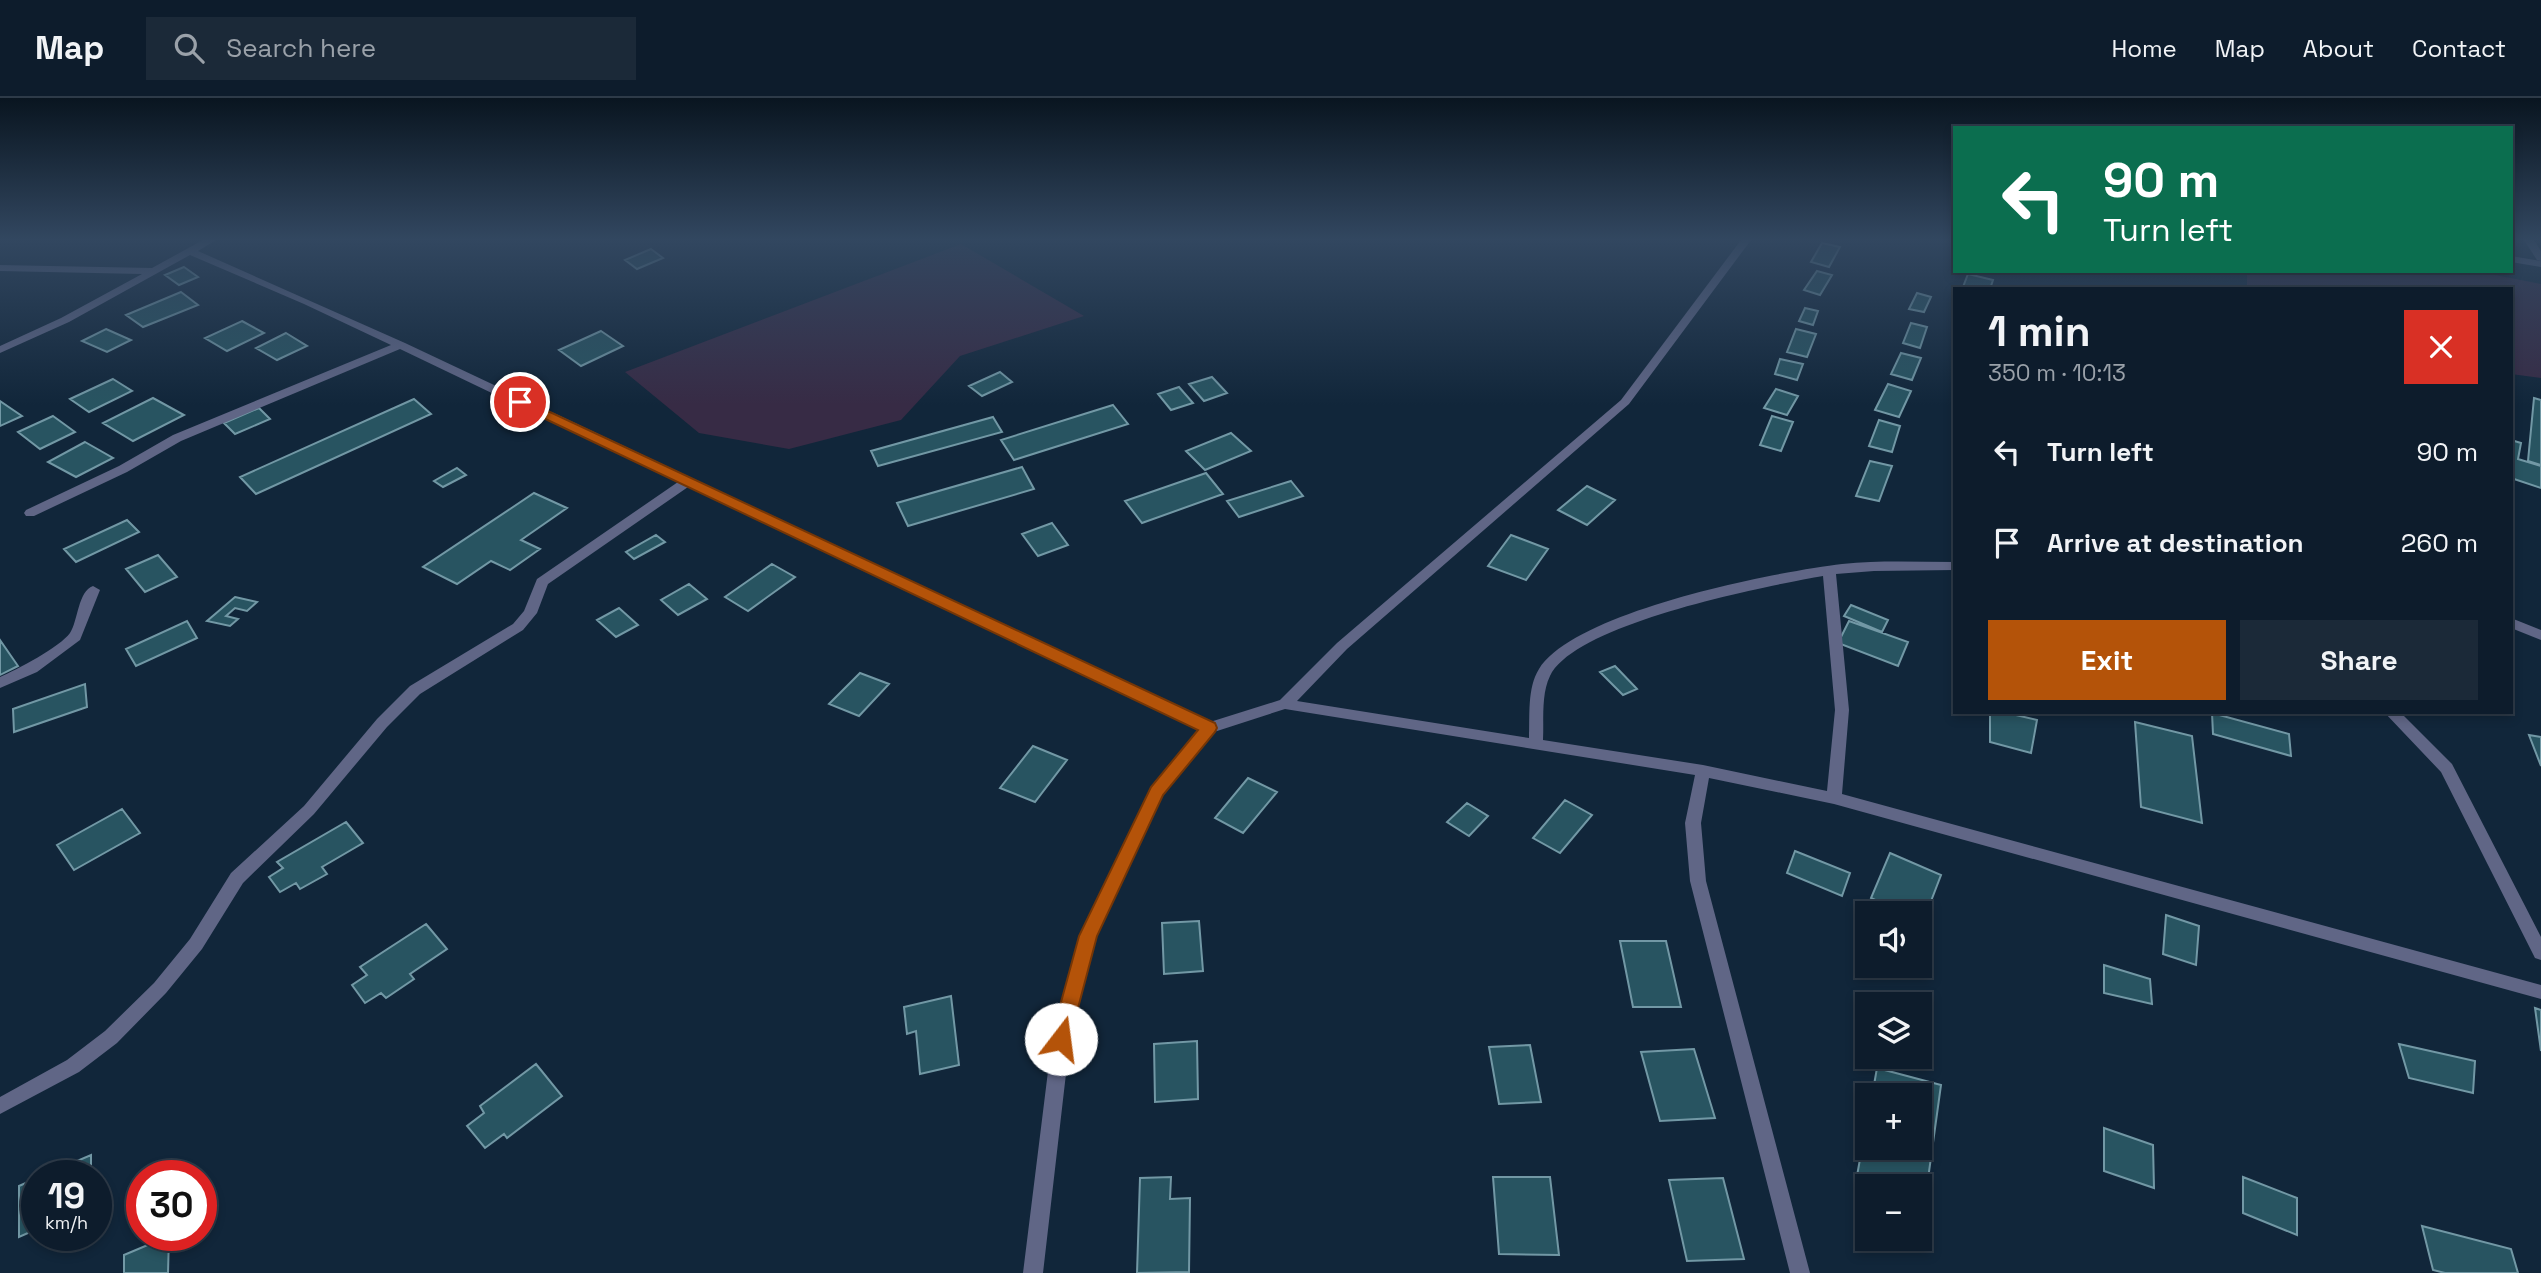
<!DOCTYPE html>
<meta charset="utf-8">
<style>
body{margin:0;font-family:"Space Grotesk",sans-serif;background:#1b2938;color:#f1f3f6;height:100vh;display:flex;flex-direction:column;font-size:26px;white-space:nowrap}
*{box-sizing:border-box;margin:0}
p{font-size:23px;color:#9aa1a9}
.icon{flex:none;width:38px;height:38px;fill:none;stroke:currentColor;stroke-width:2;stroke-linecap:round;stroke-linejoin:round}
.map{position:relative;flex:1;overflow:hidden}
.details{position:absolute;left:1953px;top:189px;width:560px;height:427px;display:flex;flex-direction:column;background:#0d1c2c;border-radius:0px;box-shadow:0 4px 10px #0003,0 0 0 2px #2d3a48}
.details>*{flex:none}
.banner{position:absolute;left:1953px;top:28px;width:560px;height:147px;border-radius:0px;box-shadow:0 4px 10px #0003,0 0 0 2px #2d3a48;background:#0b6e4f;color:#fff;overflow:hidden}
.fabs{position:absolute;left:1855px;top:803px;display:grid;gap:14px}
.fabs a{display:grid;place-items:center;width:77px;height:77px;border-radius:0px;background:#0d1c2c;box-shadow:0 4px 10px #0003,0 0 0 2px #2d3a48;font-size:35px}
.speed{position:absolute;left:21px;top:1062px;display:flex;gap:14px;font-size:35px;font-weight:700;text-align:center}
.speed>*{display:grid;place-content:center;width:91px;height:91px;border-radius:50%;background:#0d1c2c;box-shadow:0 4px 10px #0003,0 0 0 2px #2d3a48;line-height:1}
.speed small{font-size:18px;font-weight:400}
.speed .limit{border:10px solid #d22;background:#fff;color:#111}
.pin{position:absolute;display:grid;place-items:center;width:60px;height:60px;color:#fff;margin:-30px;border:4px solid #fff;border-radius:50%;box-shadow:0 2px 7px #0007}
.me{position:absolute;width:77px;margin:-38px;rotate:15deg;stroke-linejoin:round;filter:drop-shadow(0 0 5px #0008)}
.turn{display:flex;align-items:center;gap:24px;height:147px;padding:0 35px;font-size:32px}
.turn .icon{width:91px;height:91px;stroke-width:2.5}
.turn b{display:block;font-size:49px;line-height:60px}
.round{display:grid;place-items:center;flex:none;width:74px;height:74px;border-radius:0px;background:#1b2938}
.summary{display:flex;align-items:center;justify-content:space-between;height:119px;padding:0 35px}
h1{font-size:42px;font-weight:700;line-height:52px}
.cta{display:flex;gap:14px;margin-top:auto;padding:14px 35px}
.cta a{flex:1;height:80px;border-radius:0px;background:#b45309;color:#fff;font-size:28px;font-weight:700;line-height:80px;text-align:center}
.cta a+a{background:#1b2938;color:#f1f3f6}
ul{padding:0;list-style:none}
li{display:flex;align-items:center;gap:21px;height:91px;padding:0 35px}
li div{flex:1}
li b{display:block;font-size:26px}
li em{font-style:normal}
header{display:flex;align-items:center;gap:42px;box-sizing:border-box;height:98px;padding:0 35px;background:#0d1c2c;border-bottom:2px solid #2d3a48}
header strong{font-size:33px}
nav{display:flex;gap:38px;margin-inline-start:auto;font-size:24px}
.search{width:490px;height:63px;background:#1b2938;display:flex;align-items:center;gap:18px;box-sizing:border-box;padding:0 24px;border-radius:0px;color:#9aa1a9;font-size:26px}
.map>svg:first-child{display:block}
.green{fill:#372b45}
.building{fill:#285461;stroke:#7298a5;stroke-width:2}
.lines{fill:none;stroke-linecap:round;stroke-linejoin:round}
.street{fill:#606686;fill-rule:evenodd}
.route{fill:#b45309;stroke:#753606;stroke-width:2}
</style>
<header>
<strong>Map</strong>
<div class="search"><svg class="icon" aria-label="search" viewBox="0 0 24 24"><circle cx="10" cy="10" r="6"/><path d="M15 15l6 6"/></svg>Search here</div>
<nav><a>Home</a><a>Map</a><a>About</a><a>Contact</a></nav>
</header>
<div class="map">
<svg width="2541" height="1175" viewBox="0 0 2541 1175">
<rect width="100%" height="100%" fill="#11263a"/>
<path class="green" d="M961,146L1084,218L960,258L901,322L789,351L699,335L625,274Z
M2247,173H2475L2541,186V280L2511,276V191H2247Z"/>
<path class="building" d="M1822,145L1840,149L1829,169L1811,164Z
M651,151L663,160L637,171L625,162Z
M184,169L198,179L179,187L165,177Z
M1817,173L1832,177L1820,197L1804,192Z
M1968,176L1993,182L1990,191L1963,189Z
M181,194L198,207L143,229L126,217Z
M1917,195L1931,199L1924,214L1909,211Z
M1805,210L1818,213L1813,227L1799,223Z
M242,223L264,235L227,253L205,240Z
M1911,225L1927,229L1920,250L1903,245Z
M106,231L131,242L107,254L82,243Z
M1796,231L1816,236L1807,259L1787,254Z
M601,233L623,248L581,268L559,252Z
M286,235L307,248L277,262L256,250Z
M1901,255L1921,260L1912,282L1891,276Z
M1780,261L1803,266L1797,282L1775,276Z
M1000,274L1012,284L982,298L969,288Z
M1212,279L1227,295L1204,303L1189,286Z
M113,281L132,293L89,314L70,301Z
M1888,286L1911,293L1899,319L1875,312Z
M1179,289L1193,305L1171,312L1158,296Z
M1776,291L1798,298L1787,317L1764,310Z
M153,300L184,317L133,343L103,325Z
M2534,300L2541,302V367L2528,363Z
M414,301L431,316L256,396L240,379Z
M0,303L22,318L0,328Z
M1113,307L1128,326L1014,362L1001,342Z
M259,310L270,321L235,336L224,325Z
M53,318L75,334L40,351L18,334Z
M1772,318L1793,324L1781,353L1760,347Z
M993,319L1002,334L878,368L871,353Z
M1879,322L1900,328L1892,354L1869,348Z
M1231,335L1251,353L1205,372L1186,353Z
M2511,342L2521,345L2518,361L2541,368V390L2511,380Z
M85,344L113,360L76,379L48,364Z
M1870,363L1892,368L1879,403L1856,398Z
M1022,369L1034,391L908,428L897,405Z
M457,370L466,377L443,389L434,383Z
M1206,375L1223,396L1142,425L1125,403Z
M1291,383L1303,398L1239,419L1227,403Z
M1587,388L1615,402L1587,427L1558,412Z
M534,395L567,410L521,442L540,451L510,472L491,463L457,486L423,469Z
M127,422L139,434L76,464L64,451Z
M1052,425L1068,447L1038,458L1022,436Z
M656,437L665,444L634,461L626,454Z
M1511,437L1548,451L1526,482L1488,468Z
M158,457L177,479L145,494L126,471Z
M772,466L795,479L748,513L725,499Z
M689,486L707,501L678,517L661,502Z
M235,499L257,504L247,513L235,510L226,518L238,521L230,528L207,523Z
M1851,507L1888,522L1882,534L1844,518Z
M619,510L638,527L616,539L597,522Z
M187,523L197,540L136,568L126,551Z
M1849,523L1908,544L1898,568L1838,545Z
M0,542L18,568L0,577Z
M1615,568L1637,591L1623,597L1600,574Z
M860,575L889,586L859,618L829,606Z
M85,586L87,609L14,634L13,611Z
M1990,614H2003L2037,622L2031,655L1990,644Z
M2212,615L2289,636L2291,658L2213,636Z
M2135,624L2192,638L2202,725L2141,709Z
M2529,637L2541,639V668Z
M1033,648L1067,662L1035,704L1000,690Z
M1248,680L1277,694L1243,735L1215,720Z
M1565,702L1592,717L1560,755L1533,740Z
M1467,705L1488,718L1469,738L1447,724Z
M122,711L140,735L74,772L57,747Z
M346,724L363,745L322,769L327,776L300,791L296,785L280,794L269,779L283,770L277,764Z
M1795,753L1850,775L1842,798L1787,775Z
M1890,755L1941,777L1923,824L1920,822V816H1905L1871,800Z
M2166,817L2199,828L2196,867L2163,856Z
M1199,823L1203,873L1164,876L1162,825Z
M426,826L447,851L410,876L414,881L386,900L381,895L365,905L352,887L367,877L360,869Z
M1620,843H1666L1681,909H1633Z
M2104,867L2150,881L2152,906L2104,895Z
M951,898L959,967L920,976L916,933L907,936L904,909Z
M2535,910L2541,912V953Z
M1197,943L1198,1001L1155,1004L1154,946Z
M2399,946L2475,963L2473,995L2409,980Z
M1530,947L1541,1004L1499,1006L1489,949Z
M1694,951L1715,1020L1660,1023L1641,954Z
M536,966L562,998L507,1040L504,1036L485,1050L467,1028L484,1015L480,1008Z
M1877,970L1941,987L1924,1110L1920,1109V1088H1867V1093L1855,1089L1867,1022V1050H1920V998H1872Z
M2104,1030L2153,1047L2154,1090L2104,1073Z
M91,1057V1078H42Z
M1171,1079L1170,1101L1190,1100L1189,1174L1137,1175L1140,1080Z
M1493,1079H1550L1559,1157L1499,1156Z
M2243,1079L2297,1100V1137L2243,1115Z
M37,1080V1131L19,1139V1088Z
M1723,1080L1744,1161L1687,1163L1669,1082Z
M2422,1128L2511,1151L2518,1175H2445L2433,1172Z
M169,1138L168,1175H124V1157Z"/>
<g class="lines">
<path class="street" d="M203,142H216L198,153L405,245L1210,624L1280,602L1337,545L1621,302L1741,142H1751L1629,306L1347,551L1297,603L1529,640C1530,618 1527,590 1539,571C1575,513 1775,474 1842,466C1880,462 1917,464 1955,464V472L1874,473L1836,476L1849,612L1842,696L2541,887V901L1834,706L1709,680L1701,725L1706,783L1810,1175H1790L1690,783L1685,725L1695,677L1285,611L1214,634L1163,697L1096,838L1070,941L1043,1175H1023L1052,941L1080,838L1152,690L1199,632L688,389L548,486L537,515L523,532L420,596L387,629L314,716L243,785L202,851L166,895L117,945L79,974L0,1016V999L67,962L105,933L154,885L190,841L231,775L304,708L377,621L410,588L513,526L524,513L537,481L678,384L400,251L181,343L127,374L34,418H26L24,415L26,412L119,368L173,337L391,247L304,206L190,157L69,224L0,255V248L61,220L142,176L0,173V167L152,170ZM1823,478L1835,612L1827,693L1703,667L1543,642C1544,622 1541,596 1550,578C1575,525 1766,488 1823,478Z
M2524,142H2534L2541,153V169L2511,164V158L2541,163L2537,162Z
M93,488L100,492L80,542L37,574L0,590V579C16,572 60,549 70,535C78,523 78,493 93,488Z
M2511,520L2541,532V542L2511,530Z
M2384,614H2400L2452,666L2541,839V862L2535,860L2441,674Z"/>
</g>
<linearGradient id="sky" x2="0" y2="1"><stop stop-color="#091520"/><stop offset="0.46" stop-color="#324760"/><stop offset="1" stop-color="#324760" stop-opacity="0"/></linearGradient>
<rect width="2541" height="307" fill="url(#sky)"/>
<path class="route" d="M520,300L1215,625L1217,630L1215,634L1163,697L1097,838L1068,948L1061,950L1054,948L1051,941L1079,838L1151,689L1198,632L516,307V301Z"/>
</svg>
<div class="fabs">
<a><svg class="icon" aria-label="sound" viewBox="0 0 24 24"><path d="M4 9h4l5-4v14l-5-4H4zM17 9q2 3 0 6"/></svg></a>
<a><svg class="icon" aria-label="layers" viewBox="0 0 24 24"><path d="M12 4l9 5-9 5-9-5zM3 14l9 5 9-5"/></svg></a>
<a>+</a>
<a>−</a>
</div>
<div class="speed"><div>19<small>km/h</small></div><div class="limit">30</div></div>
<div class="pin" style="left:520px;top:304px;background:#d93025"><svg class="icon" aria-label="arrive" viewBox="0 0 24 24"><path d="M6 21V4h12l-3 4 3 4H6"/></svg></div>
<svg class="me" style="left:1061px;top:941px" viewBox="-20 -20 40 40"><circle r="19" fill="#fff"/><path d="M0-13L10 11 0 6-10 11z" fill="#b45309"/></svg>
<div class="banner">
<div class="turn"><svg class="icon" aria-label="left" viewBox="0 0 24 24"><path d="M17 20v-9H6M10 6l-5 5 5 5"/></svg><div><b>90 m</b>Turn left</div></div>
</div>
<section class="details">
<div class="summary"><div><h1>1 min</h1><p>350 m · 10:13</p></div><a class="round" style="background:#d93025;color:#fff"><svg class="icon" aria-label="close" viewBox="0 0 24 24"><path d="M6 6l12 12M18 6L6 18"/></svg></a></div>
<ul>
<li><svg class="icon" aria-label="left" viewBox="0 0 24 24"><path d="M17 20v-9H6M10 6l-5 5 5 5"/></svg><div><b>Turn left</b></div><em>90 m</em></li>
<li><svg class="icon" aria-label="arrive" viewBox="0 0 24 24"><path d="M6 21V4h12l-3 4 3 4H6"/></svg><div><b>Arrive at destination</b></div><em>260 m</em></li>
</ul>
<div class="cta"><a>Exit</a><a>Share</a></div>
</section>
</div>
